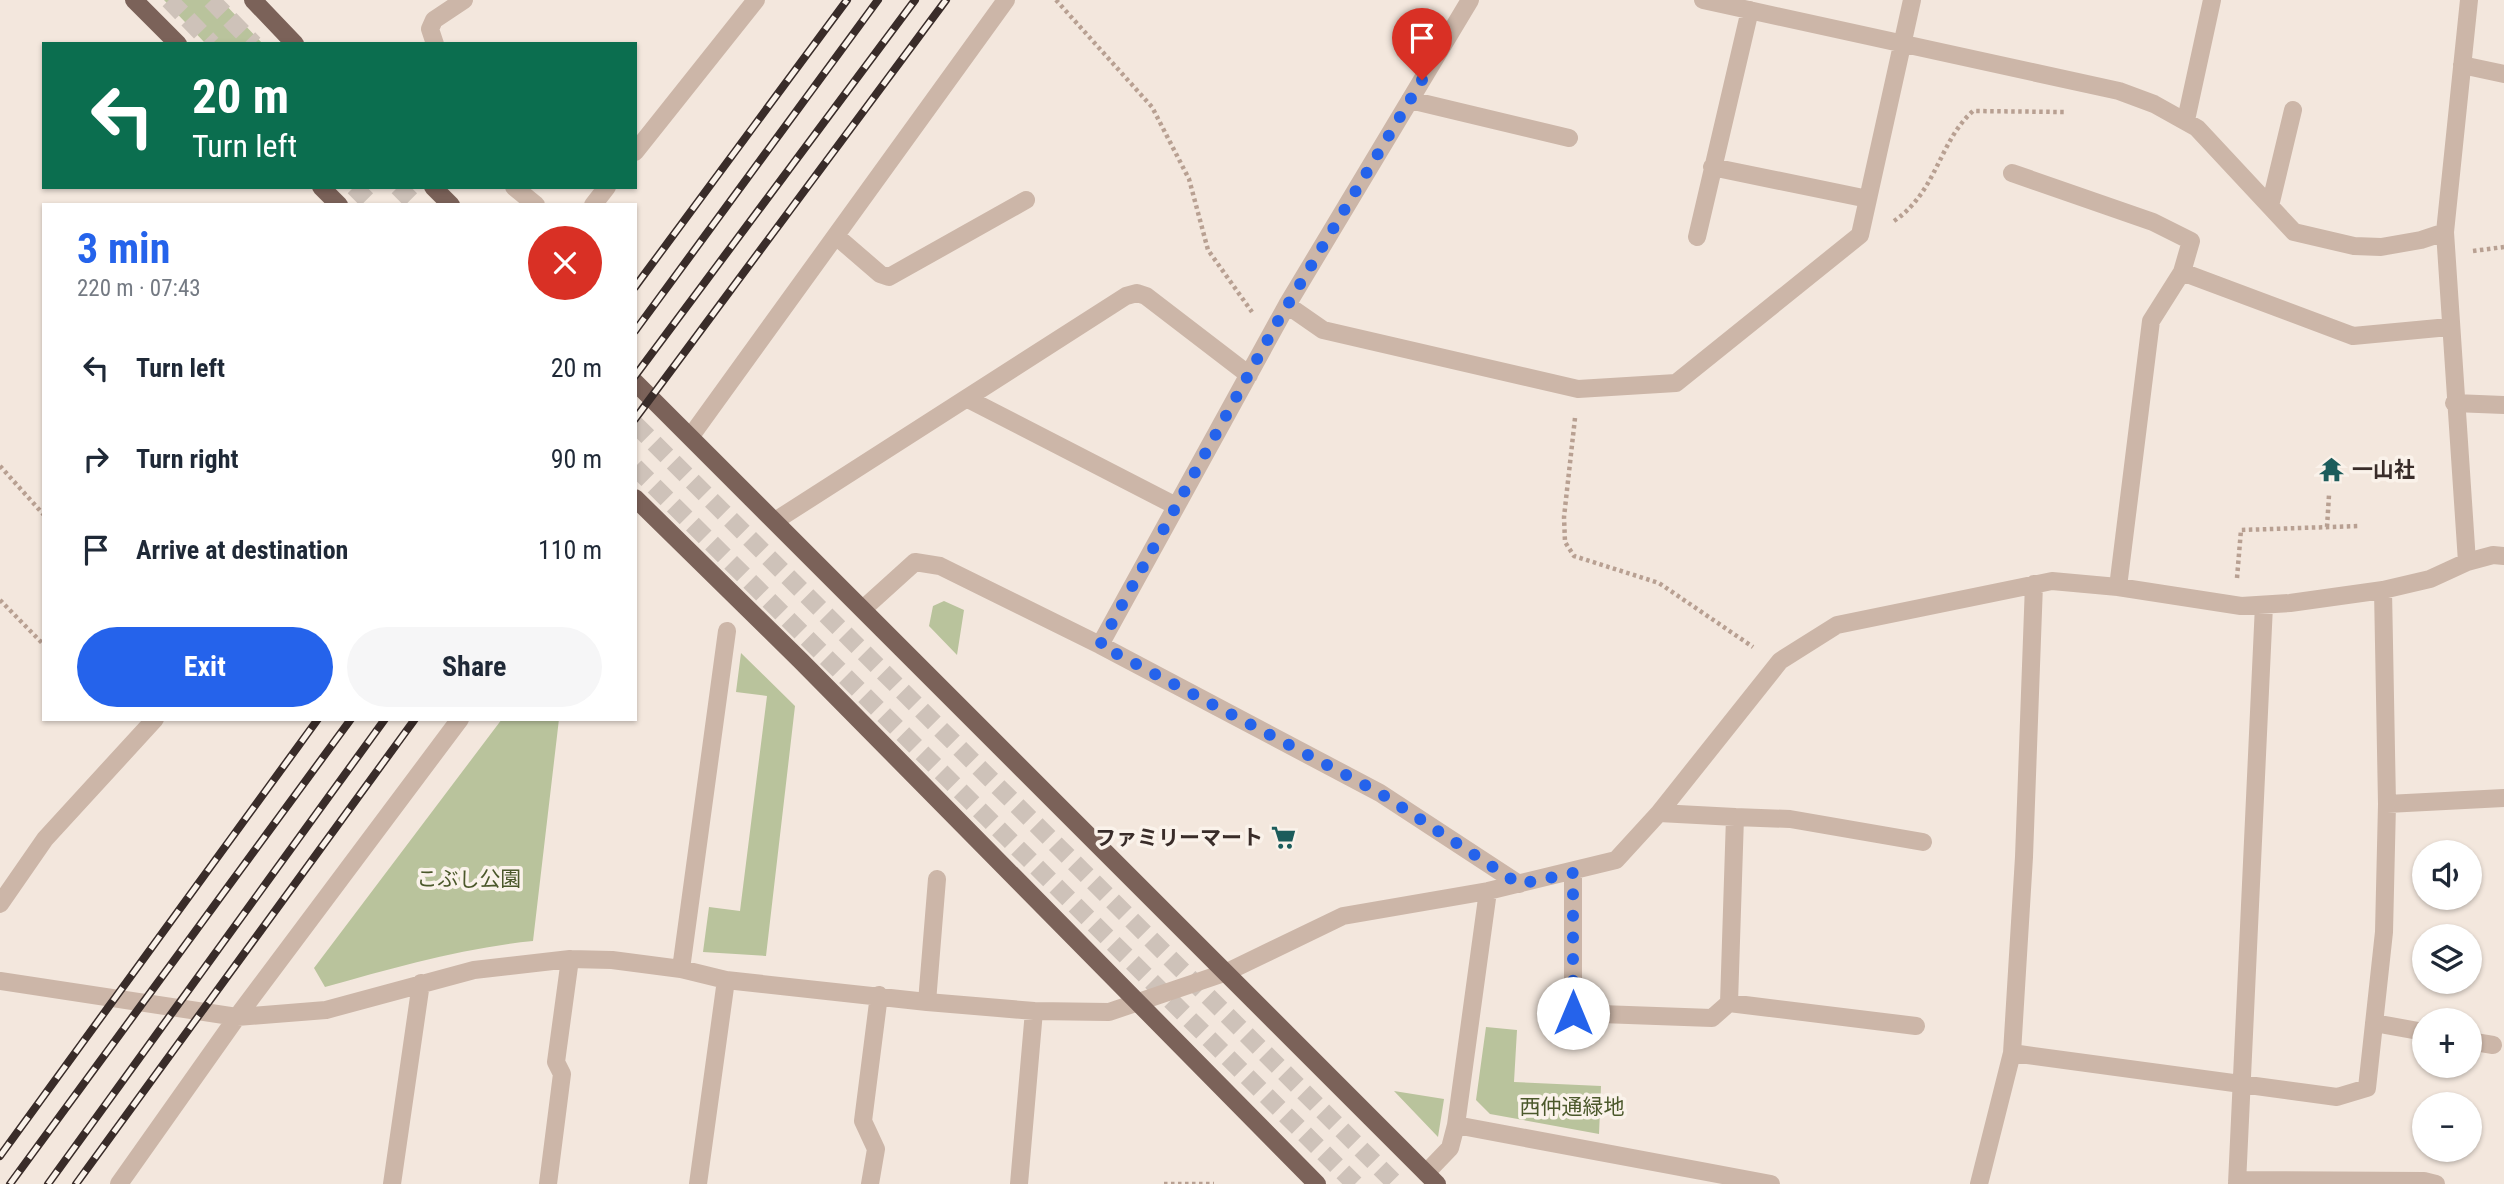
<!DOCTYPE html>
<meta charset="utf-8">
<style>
body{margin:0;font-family:"Roboto Condensed","Noto Sans JP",sans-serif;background:#f6f6f7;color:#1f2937;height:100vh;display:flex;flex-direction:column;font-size:26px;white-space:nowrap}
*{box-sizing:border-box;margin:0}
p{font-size:23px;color:#747a83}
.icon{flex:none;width:38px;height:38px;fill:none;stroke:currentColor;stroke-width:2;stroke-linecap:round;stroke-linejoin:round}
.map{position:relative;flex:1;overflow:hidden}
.side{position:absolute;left:42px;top:203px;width:595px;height:518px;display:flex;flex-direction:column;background:#fff;border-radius:0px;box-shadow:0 2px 5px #0004}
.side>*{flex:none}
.top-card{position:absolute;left:42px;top:42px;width:595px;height:147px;border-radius:0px;box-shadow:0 2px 5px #0004;background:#0b6e4f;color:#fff;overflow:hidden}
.fabs{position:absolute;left:2412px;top:840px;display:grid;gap:14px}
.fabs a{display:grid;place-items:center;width:70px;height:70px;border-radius:50%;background:#fff;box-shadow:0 2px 5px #0004;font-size:35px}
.pin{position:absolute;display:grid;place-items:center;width:60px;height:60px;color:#fff;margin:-72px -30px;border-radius:50% 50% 50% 0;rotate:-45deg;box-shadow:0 0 7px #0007}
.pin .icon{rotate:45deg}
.me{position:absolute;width:77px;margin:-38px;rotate:0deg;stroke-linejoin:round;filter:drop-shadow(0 0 5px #0008)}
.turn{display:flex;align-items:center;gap:24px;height:147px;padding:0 35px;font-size:32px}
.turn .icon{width:91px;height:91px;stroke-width:2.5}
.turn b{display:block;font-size:49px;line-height:60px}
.round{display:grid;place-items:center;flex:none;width:74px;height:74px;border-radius:37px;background:#f6f6f7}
.head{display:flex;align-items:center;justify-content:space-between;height:119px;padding:0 35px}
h1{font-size:42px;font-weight:700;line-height:52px;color:#2563eb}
.primary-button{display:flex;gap:14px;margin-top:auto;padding:14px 35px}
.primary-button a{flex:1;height:80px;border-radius:42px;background:#2563eb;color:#fff;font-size:28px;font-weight:700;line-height:80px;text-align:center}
.primary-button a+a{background:#f6f6f7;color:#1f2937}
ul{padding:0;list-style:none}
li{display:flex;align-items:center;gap:21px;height:91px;padding:0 35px}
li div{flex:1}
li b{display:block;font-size:26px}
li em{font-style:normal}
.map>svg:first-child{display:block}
.green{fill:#b9c39c}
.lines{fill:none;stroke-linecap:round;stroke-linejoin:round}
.major-tunnel{stroke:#cec2b9;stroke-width:18;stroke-dasharray:18 9;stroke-linecap:butt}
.path{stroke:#b8a092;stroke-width:4.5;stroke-dasharray:3.5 3.5;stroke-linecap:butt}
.minor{stroke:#ccb6a8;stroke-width:18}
.major{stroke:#7b6259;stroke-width:18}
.rail-casing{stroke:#392c29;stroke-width:8}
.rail{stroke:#faf2ea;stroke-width:5;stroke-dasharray:16;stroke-linecap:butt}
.route{stroke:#2563eb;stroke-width:12;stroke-dasharray:0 21.6}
.labels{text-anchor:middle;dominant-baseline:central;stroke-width:7;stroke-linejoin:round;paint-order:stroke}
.poi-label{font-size:21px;font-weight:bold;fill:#392c29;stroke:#faf2ea;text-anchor:start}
.park-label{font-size:21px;fill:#4b582b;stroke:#faf2ea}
</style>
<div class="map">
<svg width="2504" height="1184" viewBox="0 0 2504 1184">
<rect width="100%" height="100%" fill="#f3e7dd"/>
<path class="green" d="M164,0H221L263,44H206Z
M944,601L964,610L957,655L929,626L933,606Z
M741,653L795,706L766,956L703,952L709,907L740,911L767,696L736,692Z
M502,719H559L533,941C462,948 393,968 325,987L314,968Z
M1486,1027L1517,1030L1514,1082L1601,1086L1599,1134L1490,1114L1476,1100Z
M1394,1091L1444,1099L1438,1137Z"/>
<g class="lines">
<path class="major-tunnel" d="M169,0L212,44
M211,0L254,44
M354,187L372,205
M398,187L416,205
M635,424L1396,1184
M635,467L1355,1184"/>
<path class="path" d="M1056,0L1152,107L1189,179L1208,250L1252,312
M1894,221C1937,192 1939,141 1973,111L2064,112
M2473,251L2504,247
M1575,418L1564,517L1565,542L1574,556L1659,583L1753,647
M0,466L44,515
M2327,527L2329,495
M2237,578L2241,530L2360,526
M0,600L44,645
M1164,1184H1214"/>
<path class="minor" d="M1703,0L2119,91L2154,104L2197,128L2294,232L2354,246L2381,247L2421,240L2445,232
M435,44L430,29L434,20L464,0
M2462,65L2504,74
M1410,100L1569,138
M2186,120L2212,0
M635,152L756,0
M1712,167L1868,199
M2012,173L2153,222L2191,241L2182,272L2151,321L2118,587
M514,187L536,205
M593,205L607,187
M2270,206L2293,110
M836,236L880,274L889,277L1026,200
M1697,237L1750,10
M2182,272L2353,336L2449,327
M1287,305L1323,330L1578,389L1676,383L1860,235L1912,0
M968,399L1176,506
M2454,403L2504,405
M691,436L1006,0
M775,521L1126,296L1137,293L1146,296L1249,375
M2467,562L2445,232L2469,0
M863,609L915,562L940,566L1100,645L1380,793L1519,884
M1100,645L1287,305L1470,0
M2387,804L2504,798
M1735,817L1790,819L1923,842
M1573,872V1013L1712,1018L1729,1003L1735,817L1659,813
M0,904L45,839L155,719
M681,969L727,631
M0,981L237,1017L326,1010L474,970L570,959L612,960L681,969L726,980L927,1002L1034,1011L1109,1012L1227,972L1343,916L1488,891L1616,860L1659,813L1780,661L1837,625L2052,581L2118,587L2241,606L2290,603L2383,590L2430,579L2467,562L2493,555L2504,556
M927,1002L937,879
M1729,1003L1916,1026
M2374,1023L2424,1032
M2469,1041L2493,1045
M2012,1053L2337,1097L2367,1088L2384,932L2387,804L2383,590
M1456,1125L1771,1184
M1426,1173L1450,1148L1456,1125L1488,891
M2237,1180L2424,1181L2436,1184
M119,1184L237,1017L460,719
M392,1184L421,983
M548,1184L562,1074L556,1062L570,959
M698,1184L726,980
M870,1184L876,1149L863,1121L879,995
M1019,1184L1034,1011
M1979,1184L2012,1053L2024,857L2034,584
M2237,1184L2264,605"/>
<path class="major" d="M134,0L178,44
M253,0L295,44
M321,187L339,205
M433,187L451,205
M635,382L1437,1184
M635,498L801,661L1317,1184"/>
<defs>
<path id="rail" d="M635,287L847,0
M635,331L878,0
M635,376L915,0
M635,419L946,0
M0,1156L318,719
M10,1184L351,719
M48,1184L385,719
M76,1184L415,719"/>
</defs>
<use href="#rail" class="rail-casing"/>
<use href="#rail" class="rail"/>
</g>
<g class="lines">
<path class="route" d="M1422,80L1278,321L1100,645L1380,793L1519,884L1573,873V1013"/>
</g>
<defs>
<symbol id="temple-bare" viewBox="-9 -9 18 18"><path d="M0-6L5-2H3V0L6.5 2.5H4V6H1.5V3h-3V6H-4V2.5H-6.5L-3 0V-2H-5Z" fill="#1c5c5b" stroke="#faf2ea" stroke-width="2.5" paint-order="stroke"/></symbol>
<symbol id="supermarket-bare" viewBox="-9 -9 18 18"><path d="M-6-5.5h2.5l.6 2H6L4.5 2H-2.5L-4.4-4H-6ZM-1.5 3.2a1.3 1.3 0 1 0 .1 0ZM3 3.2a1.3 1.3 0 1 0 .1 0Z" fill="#1c5c5b" stroke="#faf2ea" stroke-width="2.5" paint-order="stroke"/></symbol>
</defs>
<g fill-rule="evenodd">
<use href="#temple-bare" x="2314" y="452" width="35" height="35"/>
<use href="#supermarket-bare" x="1266" y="820" width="35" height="35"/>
</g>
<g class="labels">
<g class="poi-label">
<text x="2352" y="470">一山社</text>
<text x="1263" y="838" text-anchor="end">ファミリーマート</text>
</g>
<g class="park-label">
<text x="469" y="879">こぶし公園</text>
<text x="1572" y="1107">西仲通緑地</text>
</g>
</g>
</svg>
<div class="fabs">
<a><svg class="icon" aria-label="sound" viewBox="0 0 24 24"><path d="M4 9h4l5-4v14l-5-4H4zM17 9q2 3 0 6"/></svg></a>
<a><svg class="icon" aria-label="layers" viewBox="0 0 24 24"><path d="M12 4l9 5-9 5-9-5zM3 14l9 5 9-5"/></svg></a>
<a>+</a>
<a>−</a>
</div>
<div class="pin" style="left:1422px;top:80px;background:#d93025"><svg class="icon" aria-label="arrive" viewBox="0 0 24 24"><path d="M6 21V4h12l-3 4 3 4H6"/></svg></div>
<svg class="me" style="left:1573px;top:1013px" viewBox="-20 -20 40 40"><circle r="19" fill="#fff"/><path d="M0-13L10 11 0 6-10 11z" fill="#2563eb"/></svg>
<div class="top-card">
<div class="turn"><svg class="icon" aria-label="left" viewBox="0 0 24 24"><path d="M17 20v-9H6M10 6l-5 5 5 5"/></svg><div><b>20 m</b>Turn left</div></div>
</div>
<section class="side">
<div class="head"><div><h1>3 min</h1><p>220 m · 07:43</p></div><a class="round" style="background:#d93025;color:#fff"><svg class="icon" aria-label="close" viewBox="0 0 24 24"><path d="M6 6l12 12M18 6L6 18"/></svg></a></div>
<ul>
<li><svg class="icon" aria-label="left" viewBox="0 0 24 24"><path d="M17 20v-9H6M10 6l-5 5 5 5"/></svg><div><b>Turn left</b></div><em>20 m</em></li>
<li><svg class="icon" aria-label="right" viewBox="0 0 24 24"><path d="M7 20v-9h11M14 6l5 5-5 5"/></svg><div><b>Turn right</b></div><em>90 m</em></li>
<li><svg class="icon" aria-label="arrive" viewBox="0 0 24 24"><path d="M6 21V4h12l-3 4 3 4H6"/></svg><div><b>Arrive at destination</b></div><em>110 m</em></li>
</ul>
<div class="primary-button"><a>Exit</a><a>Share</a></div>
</section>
</div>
